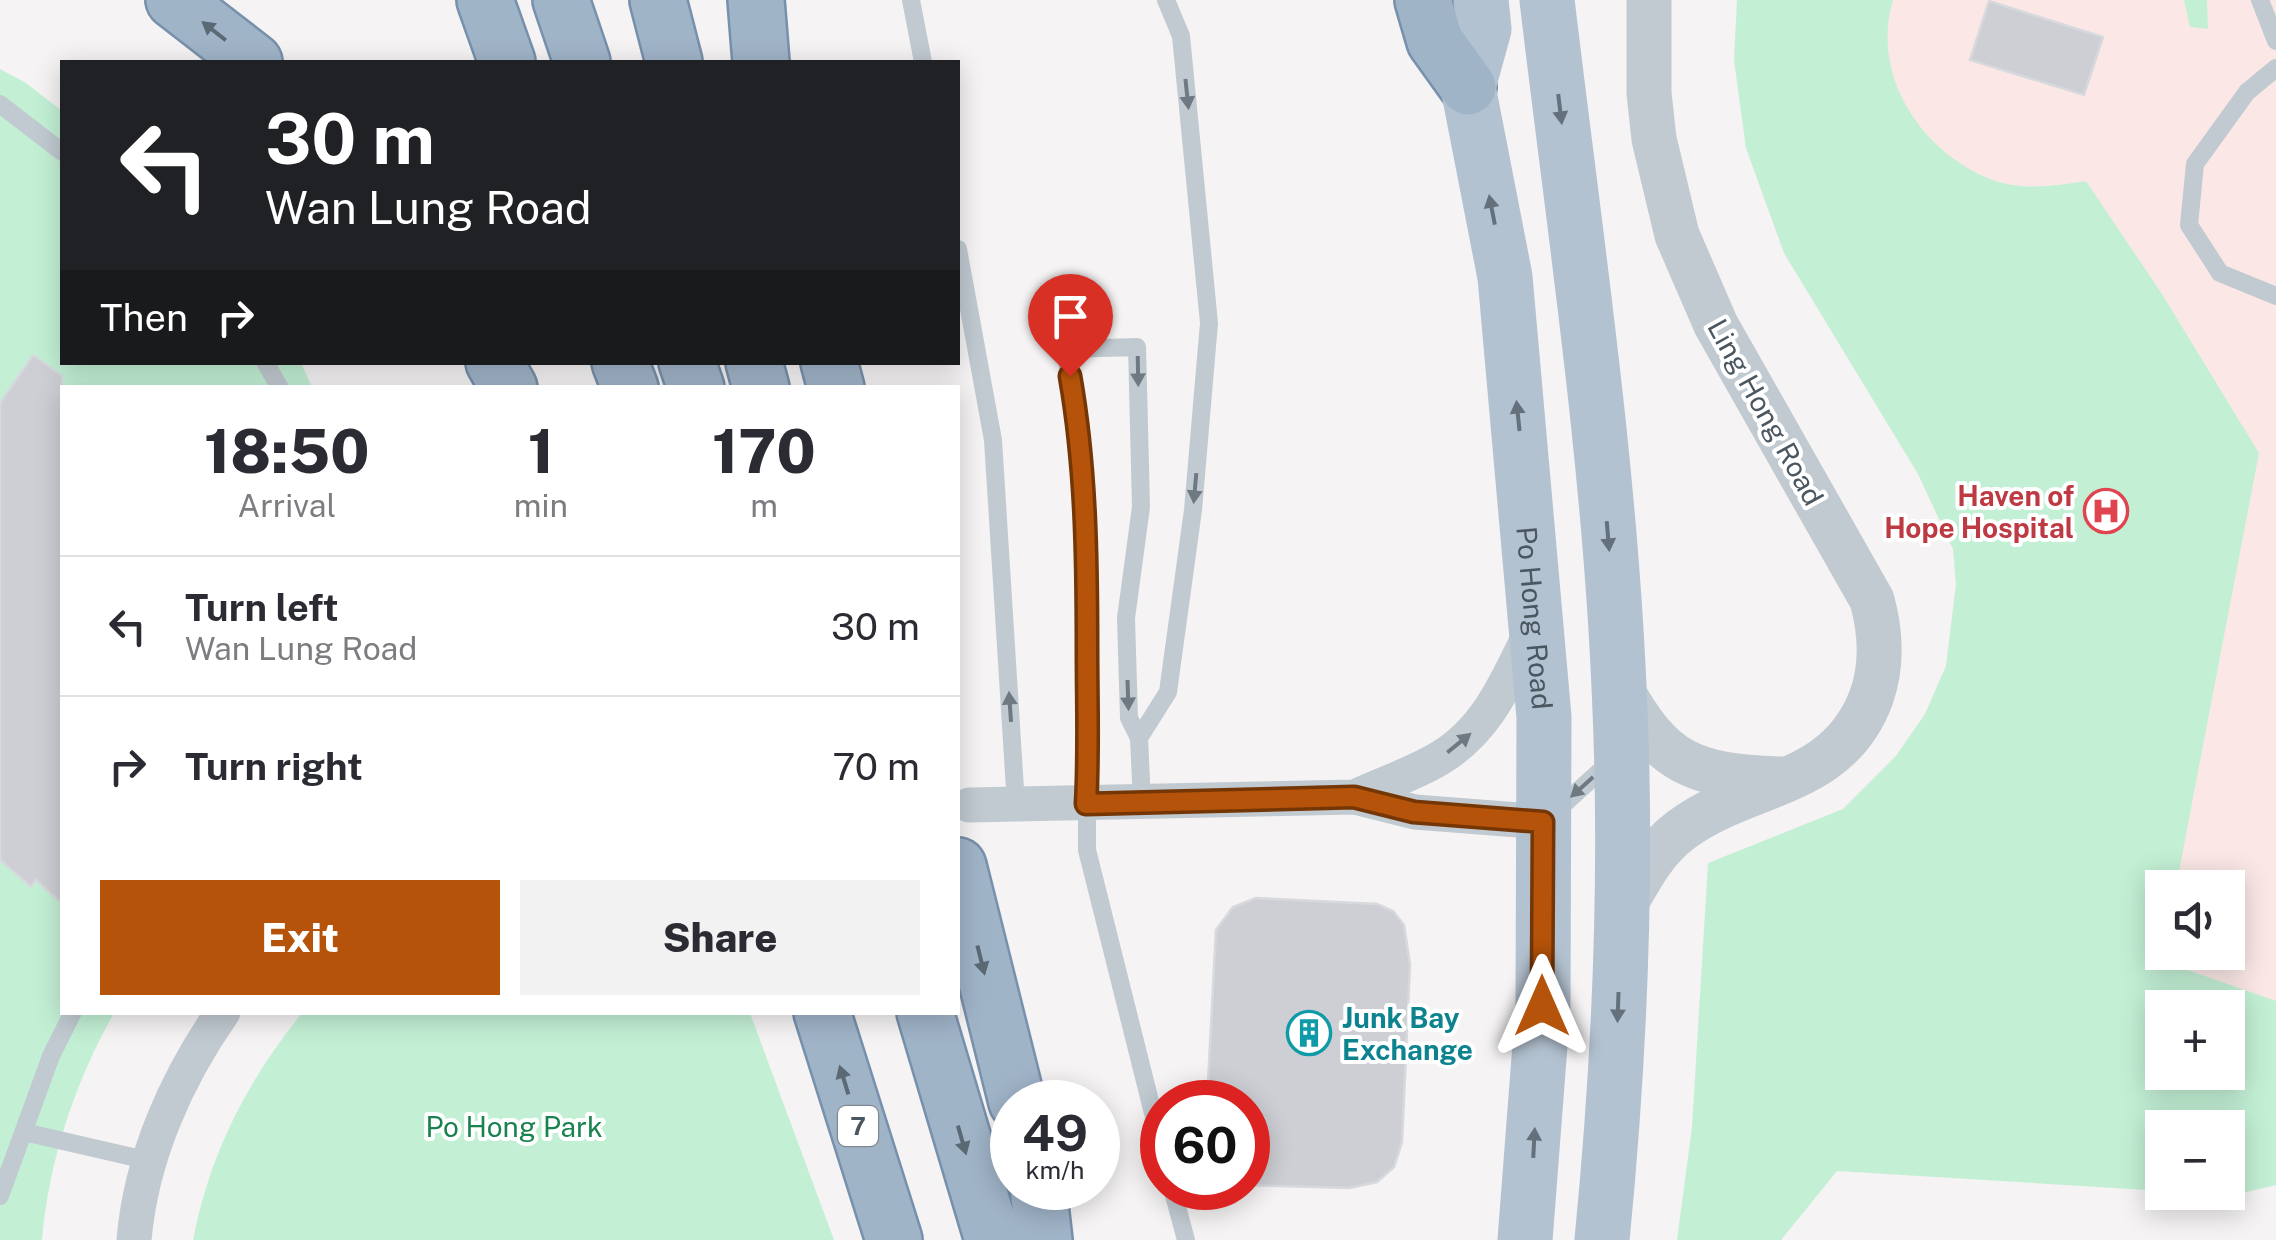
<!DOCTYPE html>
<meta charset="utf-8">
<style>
body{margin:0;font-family:"Public Sans",sans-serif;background:#f2f2f3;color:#2b2b33;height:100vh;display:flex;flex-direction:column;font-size:38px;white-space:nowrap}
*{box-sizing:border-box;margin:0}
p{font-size:32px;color:#7c7c81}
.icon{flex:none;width:55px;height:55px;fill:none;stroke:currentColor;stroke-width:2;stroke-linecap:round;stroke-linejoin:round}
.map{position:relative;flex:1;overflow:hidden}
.details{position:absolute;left:60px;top:385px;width:900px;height:630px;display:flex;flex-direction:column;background:#fff;border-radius:0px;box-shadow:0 5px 25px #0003}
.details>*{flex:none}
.top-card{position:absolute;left:60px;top:60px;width:900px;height:305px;border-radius:0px;box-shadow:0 5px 25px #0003;background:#202124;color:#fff;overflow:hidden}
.tools{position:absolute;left:2145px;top:870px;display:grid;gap:20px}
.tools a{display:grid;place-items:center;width:100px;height:100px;border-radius:0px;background:#fff;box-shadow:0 5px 25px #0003;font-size:50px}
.speed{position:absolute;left:990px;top:1080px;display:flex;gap:20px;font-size:50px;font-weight:700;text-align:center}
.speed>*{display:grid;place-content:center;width:130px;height:130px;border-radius:50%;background:#fff;box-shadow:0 5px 25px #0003;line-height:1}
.speed small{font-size:25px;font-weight:400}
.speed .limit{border:15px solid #d22;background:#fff;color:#111}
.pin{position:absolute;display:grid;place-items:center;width:85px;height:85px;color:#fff;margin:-102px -42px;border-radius:50% 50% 50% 0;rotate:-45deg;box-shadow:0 0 10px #0007}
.pin .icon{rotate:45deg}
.me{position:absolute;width:110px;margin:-55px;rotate:0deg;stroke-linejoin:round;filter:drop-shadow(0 0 8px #0008)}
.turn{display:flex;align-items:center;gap:35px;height:210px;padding:0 40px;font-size:45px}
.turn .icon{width:130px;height:130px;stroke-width:2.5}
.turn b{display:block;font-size:70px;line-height:85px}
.then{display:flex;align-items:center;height:95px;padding:0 40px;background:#0003;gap:20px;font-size:38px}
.eta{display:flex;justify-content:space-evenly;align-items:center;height:170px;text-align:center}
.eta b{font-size:60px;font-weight:800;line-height:70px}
.action{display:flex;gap:20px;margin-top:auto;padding:20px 40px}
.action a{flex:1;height:115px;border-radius:0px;background:#b45309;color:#fff;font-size:40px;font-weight:800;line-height:115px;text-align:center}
.action a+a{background:#f2f2f3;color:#2b2b33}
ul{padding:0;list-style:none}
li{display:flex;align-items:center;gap:30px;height:140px;padding:0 40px;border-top:2px solid #e1e1e2}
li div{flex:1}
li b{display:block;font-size:38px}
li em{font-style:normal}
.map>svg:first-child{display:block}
.medical{fill:#fbe8e6;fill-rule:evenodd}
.green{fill:#c3f0d5;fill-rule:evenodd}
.building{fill:#cdcfd4;stroke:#d7d9dd;stroke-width:2.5}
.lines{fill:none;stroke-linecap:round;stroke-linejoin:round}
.trunk-casing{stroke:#7790ab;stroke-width:60}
.service{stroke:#c1cad1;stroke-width:18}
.minor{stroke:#c1cad1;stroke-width:35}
.tertiary{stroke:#c1cad1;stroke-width:45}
.primary{stroke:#b3c2d0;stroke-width:55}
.trunk{stroke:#a0b4c8;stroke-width:55}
.oneway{fill:#5b6975}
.oneway2{fill:#6e7982}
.oneway3{fill:#64717c}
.route-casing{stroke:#753606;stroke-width:25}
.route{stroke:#b45309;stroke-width:18}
.labels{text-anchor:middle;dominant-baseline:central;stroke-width:8;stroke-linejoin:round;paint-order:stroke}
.shield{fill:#fff;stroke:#808990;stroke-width:2.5}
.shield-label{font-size:25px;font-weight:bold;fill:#4a5660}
.street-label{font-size:28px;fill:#4a5660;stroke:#fff}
.health-label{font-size:28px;font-weight:bold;fill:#be3a42;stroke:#fff;text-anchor:end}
.culture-label{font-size:28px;font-weight:bold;fill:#0d838f;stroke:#fff;text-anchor:start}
.park-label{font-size:28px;fill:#1a824f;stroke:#fff}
</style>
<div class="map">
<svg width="2276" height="1240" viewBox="0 0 2276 1240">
<rect width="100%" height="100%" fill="#f5f3f3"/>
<path class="medical" d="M1737,0H2276V1042L2228,1008L1778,836L1843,809L1896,756L1925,714L1946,666L1956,584L1953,549L1918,474L1784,253L1746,148L1734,60ZM2162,888H2228V952H2162Z"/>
<path class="green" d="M1737,0H1893C1870,76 1923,154 1993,180C2023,191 2055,186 2086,181L2162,294L2259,453L2176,887L2162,888V961L2276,1001V1185L2234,1195L2196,1193L2228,1192V1128H2162V1191L1837,1171L1781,1240H1677L1692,1127L1708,863L1843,809L1896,756L1925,714L1946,666L1956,584L1953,549L1918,474L1784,253L1746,148L1734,60ZM2162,1008H2228V1072H2162Z
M2184,0H2207L2208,29L2190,27Z
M0,69L26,83L62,111V362L301,363L312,387L62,388V1012L114,1013C75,1082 49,1160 42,1240H0Z
M302,1013H750L834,1240H193C210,1153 247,1081 302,1013Z"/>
<path class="building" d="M1989,1L2103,37L2084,95L1970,60Z
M33,355L62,376V904L36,880L31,887L0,860V403Z
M1256,898L1377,904L1393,911L1404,925L1410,964L1402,1142L1394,1167L1377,1182L1349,1188L1248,1185V1102H1207L1216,930L1233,907Z"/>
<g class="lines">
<defs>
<path id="trunk" d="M174,0L254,62
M485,0L507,62
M561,0L582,62
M658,0L674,62
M756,0L761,62
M1423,0L1435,41L1468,87
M494,362L509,388
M620,362L630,388
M687,362L696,388
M754,362L761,388
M829,362L836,388
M958,866L1017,1102
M822,1012L894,1240
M925,1012L993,1240
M1038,1188L1044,1240"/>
</defs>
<use href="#trunk" class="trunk-casing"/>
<path class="service" d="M911,0L923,62
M2260,0L2276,41
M2276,68L2247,92L2195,164L2189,225L2220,273L2276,296
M0,104L62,152
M958,249L993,440L1016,805
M265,362L280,388
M1139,738L1168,692L1193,510L1209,323L1181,36L1166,0
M1142,803L1139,738L1129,718L1126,618L1141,507L1137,347L1065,349L1079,430L1087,546V850L1162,1149
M1555,812L1610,762
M24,1132L150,1161
M1172,1188L1186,1240
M0,1196L51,1056L73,1012"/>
<path class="minor" d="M1355,797C1382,784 1414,774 1440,758C1490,728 1509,676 1534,626
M969,805L1355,797L1415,812L1543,822
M134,1240C141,1158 176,1079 223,1012"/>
<path class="tertiary" d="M1619,685C1662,764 1692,776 1781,779
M1622,910C1639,880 1653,851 1681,830C1748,780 1837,788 1871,698C1883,665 1881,633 1872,600L1716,325L1677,235L1654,139L1649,93V0"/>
<g class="primary">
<path id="s1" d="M1481,0L1484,29L1468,87L1505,277L1544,717L1543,1006L1525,1240"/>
<path d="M1547,0C1574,228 1609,457 1619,687C1628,871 1620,1056 1602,1240"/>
</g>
<use href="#trunk" class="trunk"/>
</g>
<defs><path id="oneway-solid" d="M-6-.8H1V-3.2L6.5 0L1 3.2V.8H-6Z" transform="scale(2.5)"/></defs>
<g class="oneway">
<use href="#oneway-solid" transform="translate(214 31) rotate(-142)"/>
<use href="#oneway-solid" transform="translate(981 960) rotate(76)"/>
<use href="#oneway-solid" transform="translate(844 1080) rotate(-107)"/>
<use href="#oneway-solid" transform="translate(962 1140) rotate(74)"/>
</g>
<g class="oneway2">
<use href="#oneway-solid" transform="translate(1187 94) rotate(84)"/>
<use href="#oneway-solid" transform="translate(1138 371) rotate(89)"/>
<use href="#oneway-solid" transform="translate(1195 488) rotate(95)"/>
<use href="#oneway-solid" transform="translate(1128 695) rotate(88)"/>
<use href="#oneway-solid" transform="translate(1010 707) rotate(-94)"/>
<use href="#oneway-solid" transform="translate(1459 743) rotate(-39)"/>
<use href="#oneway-solid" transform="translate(1582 787) rotate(138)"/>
</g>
<g class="oneway3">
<use href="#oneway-solid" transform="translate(1560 109) rotate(83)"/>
<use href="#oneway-solid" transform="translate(1492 210) rotate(-101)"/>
<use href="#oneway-solid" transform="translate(1518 416) rotate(-96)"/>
<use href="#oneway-solid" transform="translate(1608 536) rotate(85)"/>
<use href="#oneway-solid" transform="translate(1618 1007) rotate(92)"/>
<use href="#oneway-solid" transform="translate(1534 1143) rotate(-87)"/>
</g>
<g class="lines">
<defs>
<path id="route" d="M1070,376C1086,467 1087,558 1087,650C1087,702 1089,752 1086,804L1354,797L1414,812L1543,822L1542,1006"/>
</defs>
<use href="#route" class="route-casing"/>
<use href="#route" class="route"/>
</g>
<defs>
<symbol id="hospital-ring" viewBox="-11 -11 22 22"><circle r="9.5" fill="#fff" stroke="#e0444e" stroke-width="1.5"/><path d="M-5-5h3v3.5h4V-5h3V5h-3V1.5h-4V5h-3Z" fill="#e0444e"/></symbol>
<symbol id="building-ring" viewBox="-11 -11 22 22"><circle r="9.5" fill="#fff" stroke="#0f9aa8" stroke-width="1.5"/><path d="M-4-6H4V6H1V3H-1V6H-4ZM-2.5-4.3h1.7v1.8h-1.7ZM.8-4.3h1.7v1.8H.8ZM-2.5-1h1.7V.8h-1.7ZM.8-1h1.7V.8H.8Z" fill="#0f9aa8"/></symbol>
</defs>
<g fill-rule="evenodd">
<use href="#hospital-ring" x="2081" y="486" width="50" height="50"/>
<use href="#building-ring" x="1284" y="1008" width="50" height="50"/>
</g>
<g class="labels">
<rect class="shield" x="838" y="1106" width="40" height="40" rx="8"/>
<g class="shield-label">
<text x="858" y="1126">7</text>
</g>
<g class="street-label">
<text transform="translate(1766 412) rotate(61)">Ling Hong Road</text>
<text stroke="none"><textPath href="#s1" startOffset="625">Po Hong Road</textPath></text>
</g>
<g class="health-label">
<text x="2074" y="495">Haven of<tspan x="2074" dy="32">Hope Hospital</tspan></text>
</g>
<g class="culture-label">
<text x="1342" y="1017">Junk Bay<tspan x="1342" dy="32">Exchange</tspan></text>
</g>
<g class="park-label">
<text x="514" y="1126">Po Hong Park</text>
</g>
</g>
</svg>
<div class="tools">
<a><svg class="icon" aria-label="sound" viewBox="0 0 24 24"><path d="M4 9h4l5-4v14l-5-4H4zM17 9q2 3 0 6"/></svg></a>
<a>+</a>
<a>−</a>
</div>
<div class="speed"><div>49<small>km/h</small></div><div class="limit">60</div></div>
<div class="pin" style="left:1070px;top:376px;background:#d93025"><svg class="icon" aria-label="arrive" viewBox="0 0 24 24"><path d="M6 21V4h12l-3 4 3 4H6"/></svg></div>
<svg class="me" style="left:1542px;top:1006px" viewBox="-20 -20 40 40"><path d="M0-17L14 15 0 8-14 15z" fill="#b45309" stroke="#fff" stroke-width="4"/></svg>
<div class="top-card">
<div class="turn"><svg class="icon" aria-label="left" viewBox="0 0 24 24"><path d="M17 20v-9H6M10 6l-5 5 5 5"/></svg><div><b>30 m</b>Wan Lung Road</div></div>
<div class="then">Then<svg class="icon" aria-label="right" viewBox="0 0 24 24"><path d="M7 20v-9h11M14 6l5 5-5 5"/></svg></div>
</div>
<section class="details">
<div class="eta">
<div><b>18:50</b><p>Arrival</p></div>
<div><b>1</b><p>min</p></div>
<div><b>170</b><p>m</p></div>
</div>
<ul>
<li><svg class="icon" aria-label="left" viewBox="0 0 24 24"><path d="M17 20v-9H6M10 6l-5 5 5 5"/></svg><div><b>Turn left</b><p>Wan Lung Road</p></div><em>30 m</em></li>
<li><svg class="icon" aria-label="right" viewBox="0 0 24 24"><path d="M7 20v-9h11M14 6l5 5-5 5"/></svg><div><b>Turn right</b></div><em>70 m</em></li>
</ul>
<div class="action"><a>Exit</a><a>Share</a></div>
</section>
</div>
